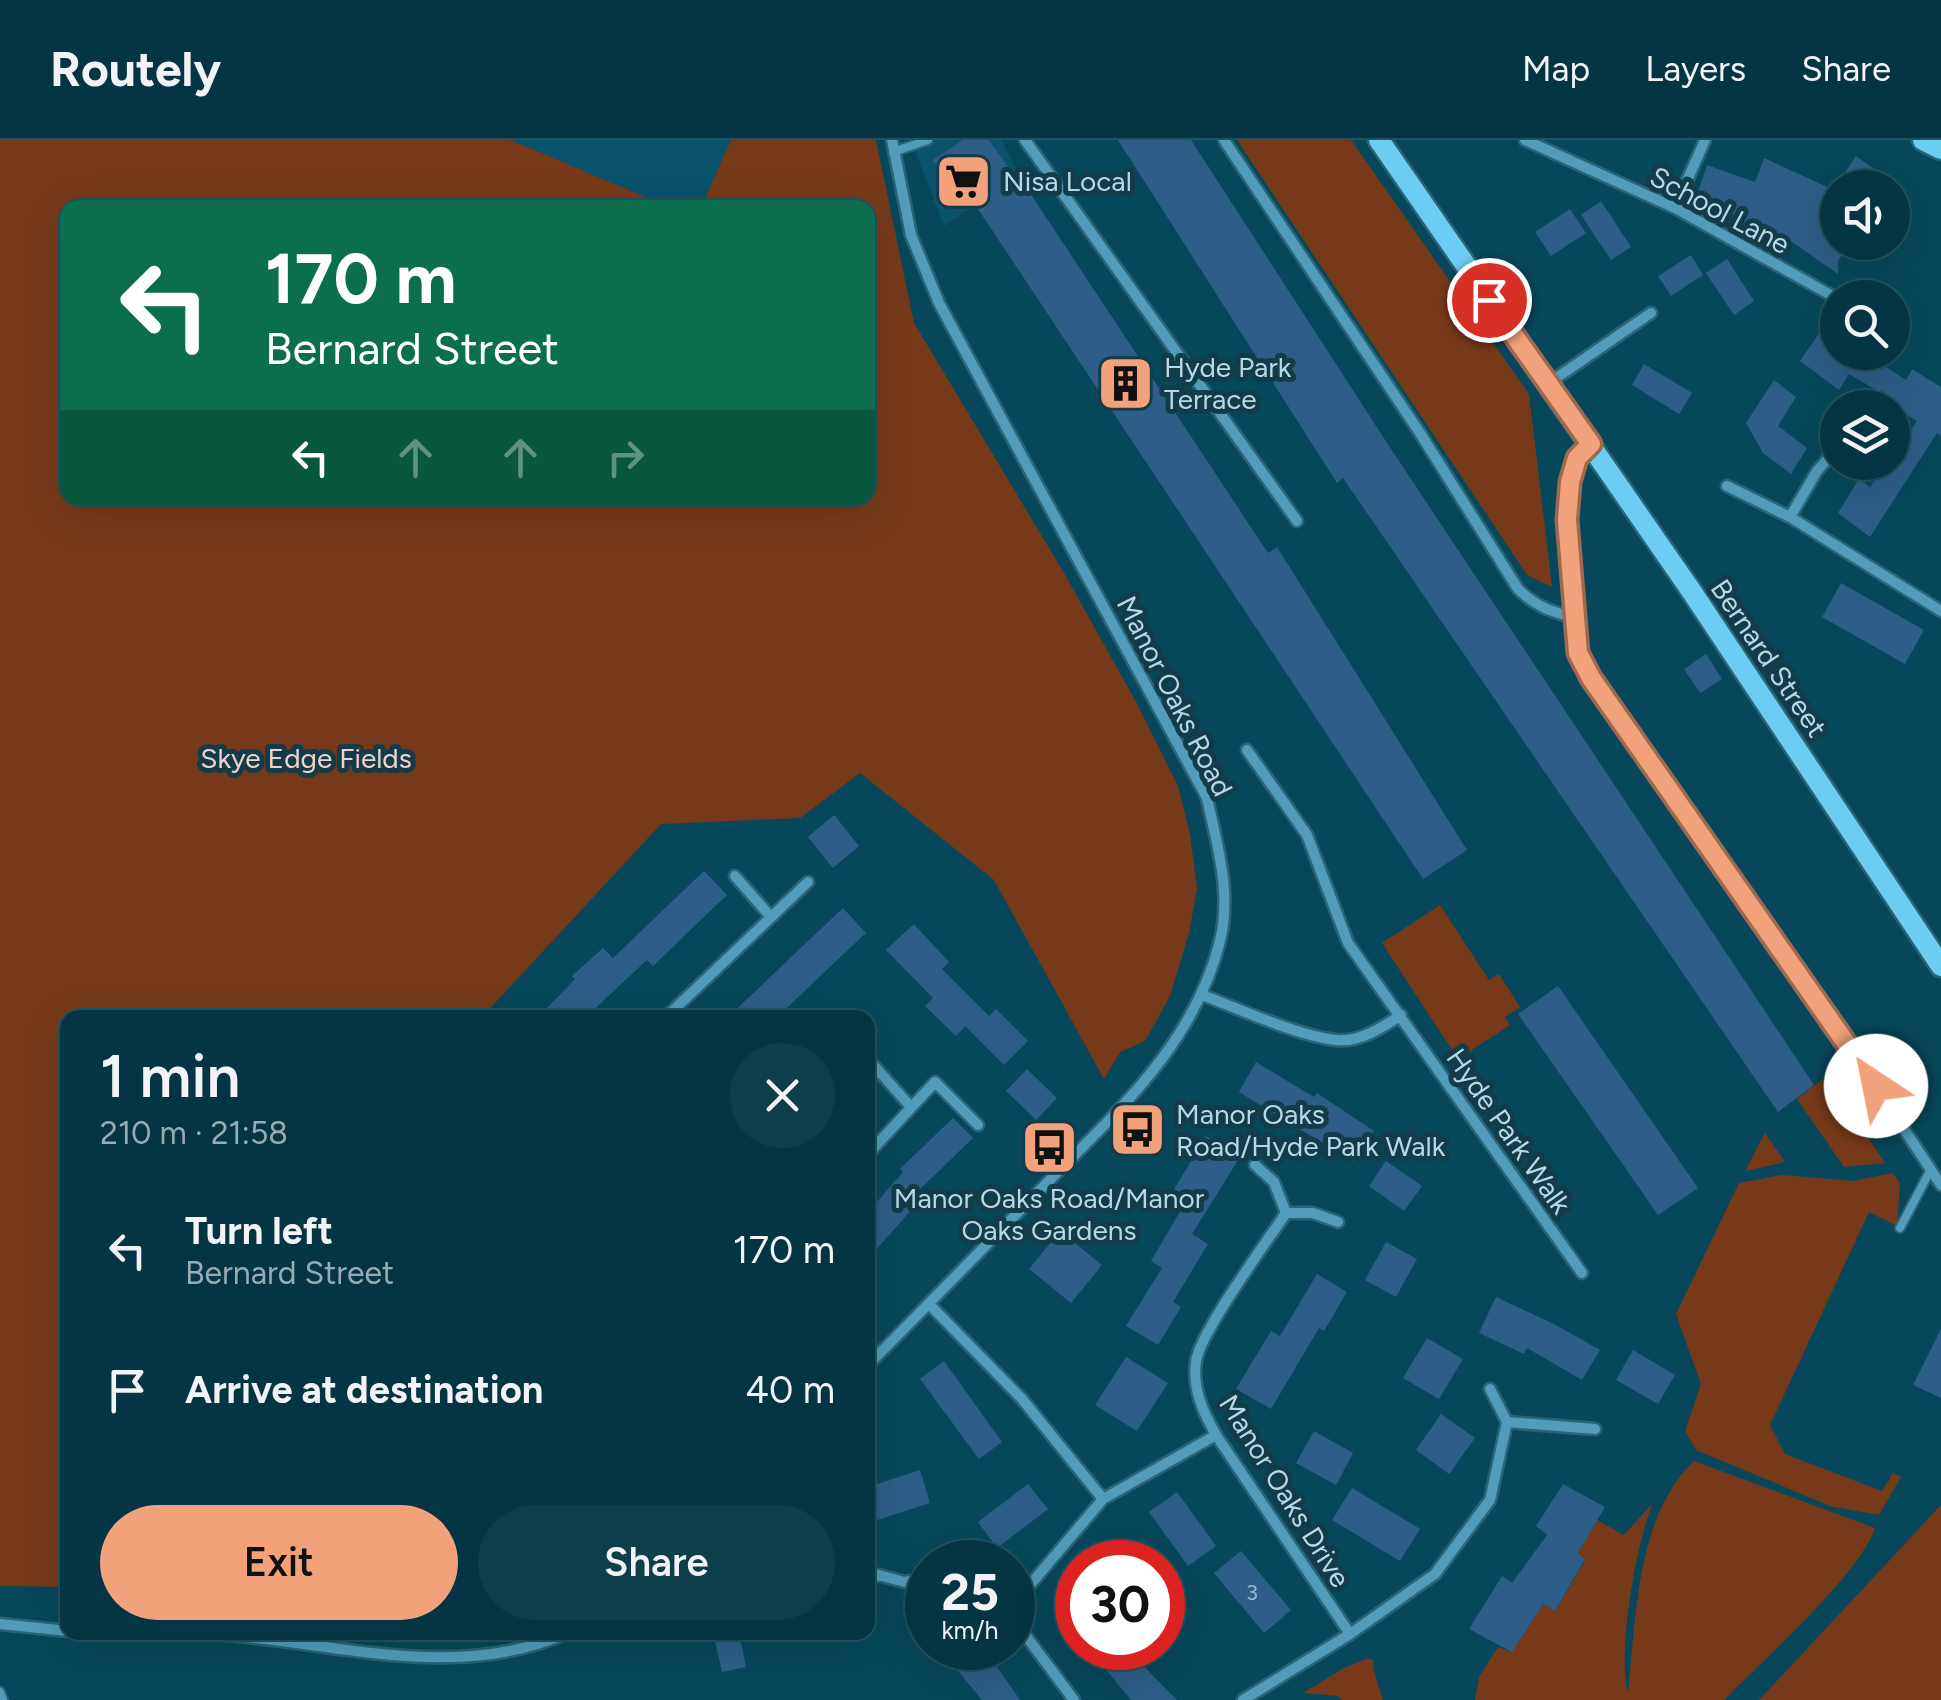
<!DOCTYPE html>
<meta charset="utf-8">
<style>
body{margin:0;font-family:Figtree,sans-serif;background:#0e3d4b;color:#f1f3f6;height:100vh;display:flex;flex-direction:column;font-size:38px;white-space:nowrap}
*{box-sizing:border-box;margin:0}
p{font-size:32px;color:#97abb2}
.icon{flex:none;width:55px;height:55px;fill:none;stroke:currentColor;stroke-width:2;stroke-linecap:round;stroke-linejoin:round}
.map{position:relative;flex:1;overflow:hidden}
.details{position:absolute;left:60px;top:870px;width:815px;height:630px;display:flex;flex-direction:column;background:#053544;border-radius:20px;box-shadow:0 10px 40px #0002,0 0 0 2px #26505d}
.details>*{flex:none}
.hud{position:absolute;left:60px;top:60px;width:815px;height:305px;border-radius:20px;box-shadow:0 10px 40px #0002,0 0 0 2px #26505d;background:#0b6e4f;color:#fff;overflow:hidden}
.fabs{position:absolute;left:1820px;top:30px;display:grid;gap:20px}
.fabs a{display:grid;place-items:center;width:90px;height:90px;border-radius:50%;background:#053544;box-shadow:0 10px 40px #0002,0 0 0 2px #26505d;font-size:50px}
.speed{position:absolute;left:905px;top:1400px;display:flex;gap:20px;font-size:50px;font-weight:700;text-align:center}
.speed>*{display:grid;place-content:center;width:130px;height:130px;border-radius:50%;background:#053544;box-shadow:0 10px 40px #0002,0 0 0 2px #26505d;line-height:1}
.speed small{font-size:25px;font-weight:400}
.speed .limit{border:15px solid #d22;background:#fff;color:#111}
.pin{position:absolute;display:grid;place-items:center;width:85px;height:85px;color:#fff;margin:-42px;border:5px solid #fff;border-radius:50%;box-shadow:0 2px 10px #0007}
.me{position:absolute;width:110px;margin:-55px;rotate:326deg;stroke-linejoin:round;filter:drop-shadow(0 0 8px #0008)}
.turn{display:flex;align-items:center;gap:35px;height:210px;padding:0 40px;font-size:45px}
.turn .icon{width:130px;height:130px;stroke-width:2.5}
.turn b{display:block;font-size:70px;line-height:85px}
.lanes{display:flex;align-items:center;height:95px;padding:0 40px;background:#0003;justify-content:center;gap:50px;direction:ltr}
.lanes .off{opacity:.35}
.round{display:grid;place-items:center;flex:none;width:105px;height:105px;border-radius:52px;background:#0e3d4b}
.headline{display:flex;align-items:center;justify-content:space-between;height:170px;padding:0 40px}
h1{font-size:60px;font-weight:600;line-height:75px}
.cta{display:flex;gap:20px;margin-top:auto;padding:20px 40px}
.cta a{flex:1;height:115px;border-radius:60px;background:#f1a27b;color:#111;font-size:40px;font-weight:600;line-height:115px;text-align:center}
.cta a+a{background:#0e3d4b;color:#f1f3f6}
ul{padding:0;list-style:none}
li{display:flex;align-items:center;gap:30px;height:140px;padding:0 40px}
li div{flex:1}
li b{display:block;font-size:38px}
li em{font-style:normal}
header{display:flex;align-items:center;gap:60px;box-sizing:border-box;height:140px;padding:0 50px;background:#053544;border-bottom:2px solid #26505d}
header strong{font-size:48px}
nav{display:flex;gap:55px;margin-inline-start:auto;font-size:35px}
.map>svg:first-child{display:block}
.built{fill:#09546c}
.green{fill:#763a1a}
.building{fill:#2e5e87}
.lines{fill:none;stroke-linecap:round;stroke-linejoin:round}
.service-casing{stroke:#2a6477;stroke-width:12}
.minor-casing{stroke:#2a6477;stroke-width:15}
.secondary-casing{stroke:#2a6477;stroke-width:25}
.service{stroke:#509cba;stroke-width:8}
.minor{stroke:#509cba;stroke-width:10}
.secondary{stroke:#6cccf2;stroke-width:20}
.route-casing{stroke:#9d6950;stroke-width:25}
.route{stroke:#f1a27b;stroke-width:18}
.labels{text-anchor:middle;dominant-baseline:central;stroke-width:10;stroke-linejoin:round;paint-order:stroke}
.number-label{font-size:22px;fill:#94bad0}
.poi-label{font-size:28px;fill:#b6d9e9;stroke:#133b4a;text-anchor:start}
.street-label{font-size:28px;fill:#b6d9e9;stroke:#133b4a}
.park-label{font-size:28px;fill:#eed4c8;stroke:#133b4a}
</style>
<header>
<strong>Routely</strong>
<nav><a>Map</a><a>Layers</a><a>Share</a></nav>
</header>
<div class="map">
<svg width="1941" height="1560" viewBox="0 0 1941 1560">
<rect width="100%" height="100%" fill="#07475b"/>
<path class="built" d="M511,0H731L701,68L669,67Z
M911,0H1001L1020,35L944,86Z"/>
<path class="green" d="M0,0H511L669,67L68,68V358H868V68L701,67L731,0H876L914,183L1064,433L1135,560L1178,646L1190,694L1197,749L1189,793L1170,856L1145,901L1120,912L1104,939L994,740L860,633L800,678L661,684L482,877L68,878L67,1447L0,1446Z
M1237,0H1351L1529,254L1552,447L1527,435Z
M1440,765L1489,840L1499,834L1520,867L1505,877L1510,885L1458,919L1382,803Z
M1821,940L1833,944L1885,1023L1844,1027L1797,959Z
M1765,993L1785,1022L1745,1031Z
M1893,1033L1900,1044L1897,1086L1869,1072L1770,1285L1785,1314L1882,1351L1893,1333L1901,1337L1879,1375L1830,1366L1696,1310L1685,1291L1701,1244L1676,1174L1739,1043L1782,1035L1853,1041Z
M1694,1321L1875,1388C1860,1434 1761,1522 1724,1560H1475L1479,1537L1498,1507L1512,1512L1543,1464L1556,1470L1585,1420L1578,1413L1597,1380L1624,1395L1653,1363C1636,1402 1617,1514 1628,1553C1636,1478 1636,1376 1694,1321Z
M1941,1365V1560H1759Z
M1368,1518L1374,1521L1373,1528L1383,1560H1342L1338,1556L1303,1553L1344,1528Z"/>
<path class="building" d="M963,0H989L1025,52L1028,50L1268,413L1277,407L1467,710L1423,739L966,51L957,57L933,20Z
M1118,0H1191L1389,306L1814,945L1778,972L1343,338L1337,343Z
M1856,16L1901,48H1835Z
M1764,18L1838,52V102H1850L1838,121V134L1788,99L1783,107L1731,74L1735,68L1697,55L1707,25L1755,42Z
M1601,61L1631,107L1611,120L1581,75Z
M1570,69L1586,93L1551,116L1535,92Z
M1691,115L1703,135L1671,156L1658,136Z
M1727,119L1754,161L1734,175L1706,133Z
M1820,192L1838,205V212H1863L1906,240L1912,229L1941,247V296L1937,293L1870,397L1838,373L1859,339L1870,347L1887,322H1892V315L1917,281L1890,265L1893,260L1849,234L1839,250L1800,221Z
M1644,224L1692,253L1679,274L1632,245Z
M1774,240L1796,257L1778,286L1807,308L1791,334L1763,313L1746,283Z
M1841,443L1924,490L1905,524L1822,477Z
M1706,514L1722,539L1700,553L1684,529Z
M834,675L859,706L833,728L808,697Z
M704,731L727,755L653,826L647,820L585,878H537L575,839L572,836L603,808L613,818Z
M843,768L866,793L776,878H727Z
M914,784L949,822L942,829L989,876L996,869L1028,901L1004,925L965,886L956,896L925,866L933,858L886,810Z
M1558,846L1698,1048L1658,1075L1518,874Z
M1256,922L1314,957L1317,953L1374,991L1354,1022L1239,952Z
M1027,929L1057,958L1036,980L1006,951Z
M953,978L973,998L914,1055L920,1060L868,1119V1072L903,1032L900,1029Z
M1206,996L1240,1017L1192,1094L1208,1104L1173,1162L1181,1167L1158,1205L1126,1186L1162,1128L1151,1121L1184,1065L1170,1056Z
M1386,1021L1422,1046L1404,1071L1369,1046Z
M1060,1091L1102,1125L1071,1163L1029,1129Z
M1386,1102L1417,1119L1396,1157L1365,1140Z
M1317,1134L1347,1152L1324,1191L1319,1188L1271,1269L1236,1249L1271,1191L1280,1196Z
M1496,1157L1556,1185L1600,1210L1582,1240L1527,1208L1524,1214L1479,1193Z
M1941,1189V1258L1913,1245Z
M1427,1198L1463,1219L1439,1259L1403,1238Z
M1633,1210L1675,1235L1658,1264L1616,1240Z
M1126,1217L1168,1243L1137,1291L1095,1265Z
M944,1221L1002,1302L979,1319L920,1239Z
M1441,1274L1475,1298L1449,1334L1416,1310Z
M1314,1291L1353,1313L1336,1345L1296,1323Z
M920,1330L930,1363L868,1383V1347Z
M1028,1344L1048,1369L997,1408L978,1382Z
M1563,1344L1605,1367L1578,1413L1585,1419L1555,1471L1543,1464L1512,1512L1469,1489L1502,1436L1512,1443L1547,1395L1536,1386Z
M1352,1348L1420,1389L1400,1421L1332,1380Z
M1177,1352L1216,1406L1188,1426L1149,1372Z
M1241,1411L1291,1470L1264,1493L1214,1433Z
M713,1492H739L746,1527L722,1532Z
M939,1508H984L1020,1560H982Z
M1088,1508H1126L1177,1560H1131Z"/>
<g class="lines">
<defs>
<path id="service" d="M893,12L928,0
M1900,1088L1931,1029
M0,1552L3,1560"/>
<path id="minor" d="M1025,0L1297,381
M1224,0L1420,293L1518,449C1536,467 1552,472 1576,478L1578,513L1591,538L1855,915L1941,1045
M1525,0L1675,68L1838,159
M1675,68L1705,0
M1549,243L1651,173
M1727,346L1790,377L1941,471
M1790,377L1817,331L1838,307
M1576,478C1571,428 1551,342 1591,304
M1247,610L1307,695L1348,803L1582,1133
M735,736L771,777
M1202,855C1240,869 1298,896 1336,900C1359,903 1383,887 1401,875
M665,878L808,742
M868,919L910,966
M868,1014L935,942L978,985
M1255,1025L1274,1042L1286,1073H1313L1338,1082
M1286,1073C1266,1103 1201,1191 1196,1221C1192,1248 1203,1272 1216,1295L1350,1494
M929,1164L1022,1259L1103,1359L1013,1465L1020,1488L1074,1560
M868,1225C925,1168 982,1109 1039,1051C1113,975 1193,908 1220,801C1232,752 1217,705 1207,658L939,163L911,95L892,0
M1507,1282L1595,1289
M1103,1359L1216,1295
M868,1438L879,1435L904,1442L928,1438
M0,1484L68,1491
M139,1492C165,1493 190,1492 216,1494C331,1502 459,1543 569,1492
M1243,1560L1350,1494L1435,1434L1490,1360L1507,1282L1490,1249"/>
<path id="secondary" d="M1379,0L1692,452L1941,826
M1923,0L1941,9"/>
</defs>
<use href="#service" class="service-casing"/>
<use href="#minor" class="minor-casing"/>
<use href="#secondary" class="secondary-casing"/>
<use href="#service" class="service"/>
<use href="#minor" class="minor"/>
<use href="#secondary" class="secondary"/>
</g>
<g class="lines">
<defs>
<path id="route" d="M1489,160L1591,304L1577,318L1570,342L1567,380L1578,513L1591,538L1876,946"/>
</defs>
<use href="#route" class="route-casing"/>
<use href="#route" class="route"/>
</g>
<defs>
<symbol id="supermarket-square" viewBox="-11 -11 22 22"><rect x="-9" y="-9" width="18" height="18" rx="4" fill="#f1a27b" stroke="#133b4a"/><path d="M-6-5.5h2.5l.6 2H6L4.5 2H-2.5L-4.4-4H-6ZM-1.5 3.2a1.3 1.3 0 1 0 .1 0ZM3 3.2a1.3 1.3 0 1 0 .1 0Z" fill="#111"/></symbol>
<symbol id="building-square" viewBox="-11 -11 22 22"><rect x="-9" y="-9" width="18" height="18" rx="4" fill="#f1a27b" stroke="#133b4a"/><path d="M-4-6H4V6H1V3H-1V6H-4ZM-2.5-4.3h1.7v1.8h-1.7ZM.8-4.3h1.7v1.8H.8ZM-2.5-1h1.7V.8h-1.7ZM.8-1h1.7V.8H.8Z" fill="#111"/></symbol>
<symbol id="bus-square" viewBox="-11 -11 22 22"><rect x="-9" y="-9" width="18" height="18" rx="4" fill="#f1a27b" stroke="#133b4a"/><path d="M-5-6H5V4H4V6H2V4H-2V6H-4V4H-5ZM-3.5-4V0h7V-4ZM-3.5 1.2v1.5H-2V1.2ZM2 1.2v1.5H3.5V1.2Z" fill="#111"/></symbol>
</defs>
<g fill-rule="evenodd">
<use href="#supermarket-square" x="932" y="10" width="63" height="63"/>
<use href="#building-square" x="1094" y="212" width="63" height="63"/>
<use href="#bus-square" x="1106" y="958" width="63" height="63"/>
<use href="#bus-square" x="1018" y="976" width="63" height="63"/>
</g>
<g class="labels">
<g class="number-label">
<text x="1252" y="1452">3</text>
</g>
<g class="poi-label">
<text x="1003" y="41">Nisa Local</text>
<text x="1164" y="227">Hyde Park<tspan x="1164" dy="32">Terrace</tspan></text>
<text x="1176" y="974">Manor Oaks<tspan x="1176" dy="32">Road/Hyde Park Walk</tspan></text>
<text x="1049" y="1058" text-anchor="middle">Manor Oaks Road/Manor<tspan x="1049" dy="32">Oaks Gardens</tspan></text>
</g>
<g class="street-label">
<text transform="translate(1720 70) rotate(28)">School Lane</text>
<text transform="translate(1769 518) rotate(56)">Bernard Street</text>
<text transform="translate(1175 556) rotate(63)">Manor Oaks Road</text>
<text transform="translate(1509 991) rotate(55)">Hyde Park Walk</text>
<text transform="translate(1285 1351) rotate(58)">Manor Oaks Drive</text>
</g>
<g class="park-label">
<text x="306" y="618">Skye Edge Fields</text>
</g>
</g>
</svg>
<div class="fabs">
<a><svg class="icon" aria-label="sound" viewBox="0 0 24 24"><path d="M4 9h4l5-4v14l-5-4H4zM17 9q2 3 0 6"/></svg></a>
<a><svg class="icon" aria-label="search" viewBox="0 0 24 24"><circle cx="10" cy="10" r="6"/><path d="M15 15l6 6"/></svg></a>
<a><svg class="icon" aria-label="layers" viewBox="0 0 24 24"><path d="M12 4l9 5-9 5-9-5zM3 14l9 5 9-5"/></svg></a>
</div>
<div class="speed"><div>25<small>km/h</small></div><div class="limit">30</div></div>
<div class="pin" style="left:1489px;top:160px;background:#d93025"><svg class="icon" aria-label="arrive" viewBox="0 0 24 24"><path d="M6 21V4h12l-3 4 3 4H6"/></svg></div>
<svg class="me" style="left:1876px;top:946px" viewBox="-20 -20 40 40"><circle r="19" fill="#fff"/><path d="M0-13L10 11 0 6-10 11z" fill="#f1a27b"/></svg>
<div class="hud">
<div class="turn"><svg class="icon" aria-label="left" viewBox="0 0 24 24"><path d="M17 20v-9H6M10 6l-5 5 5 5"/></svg><div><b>170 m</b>Bernard Street</div></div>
<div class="lanes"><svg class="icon" aria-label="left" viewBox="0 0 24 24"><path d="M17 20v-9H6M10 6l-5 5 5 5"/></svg><svg class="icon off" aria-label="ahead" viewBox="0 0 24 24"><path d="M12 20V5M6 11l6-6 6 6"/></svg><svg class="icon off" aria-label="ahead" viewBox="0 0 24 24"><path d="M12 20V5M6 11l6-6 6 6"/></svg><svg class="icon off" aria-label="right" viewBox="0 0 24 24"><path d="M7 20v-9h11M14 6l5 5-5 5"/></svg></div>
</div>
<section class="details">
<div class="headline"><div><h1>1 min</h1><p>210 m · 21:58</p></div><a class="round"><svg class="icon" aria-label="close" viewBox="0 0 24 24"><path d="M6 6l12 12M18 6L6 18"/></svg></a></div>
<ul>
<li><svg class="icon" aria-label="left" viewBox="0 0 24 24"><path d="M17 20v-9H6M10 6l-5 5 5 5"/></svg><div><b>Turn left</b><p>Bernard Street</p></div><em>170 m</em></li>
<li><svg class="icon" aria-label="arrive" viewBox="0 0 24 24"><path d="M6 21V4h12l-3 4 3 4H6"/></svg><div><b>Arrive at destination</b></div><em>40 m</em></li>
</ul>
<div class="cta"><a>Exit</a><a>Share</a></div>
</section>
</div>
